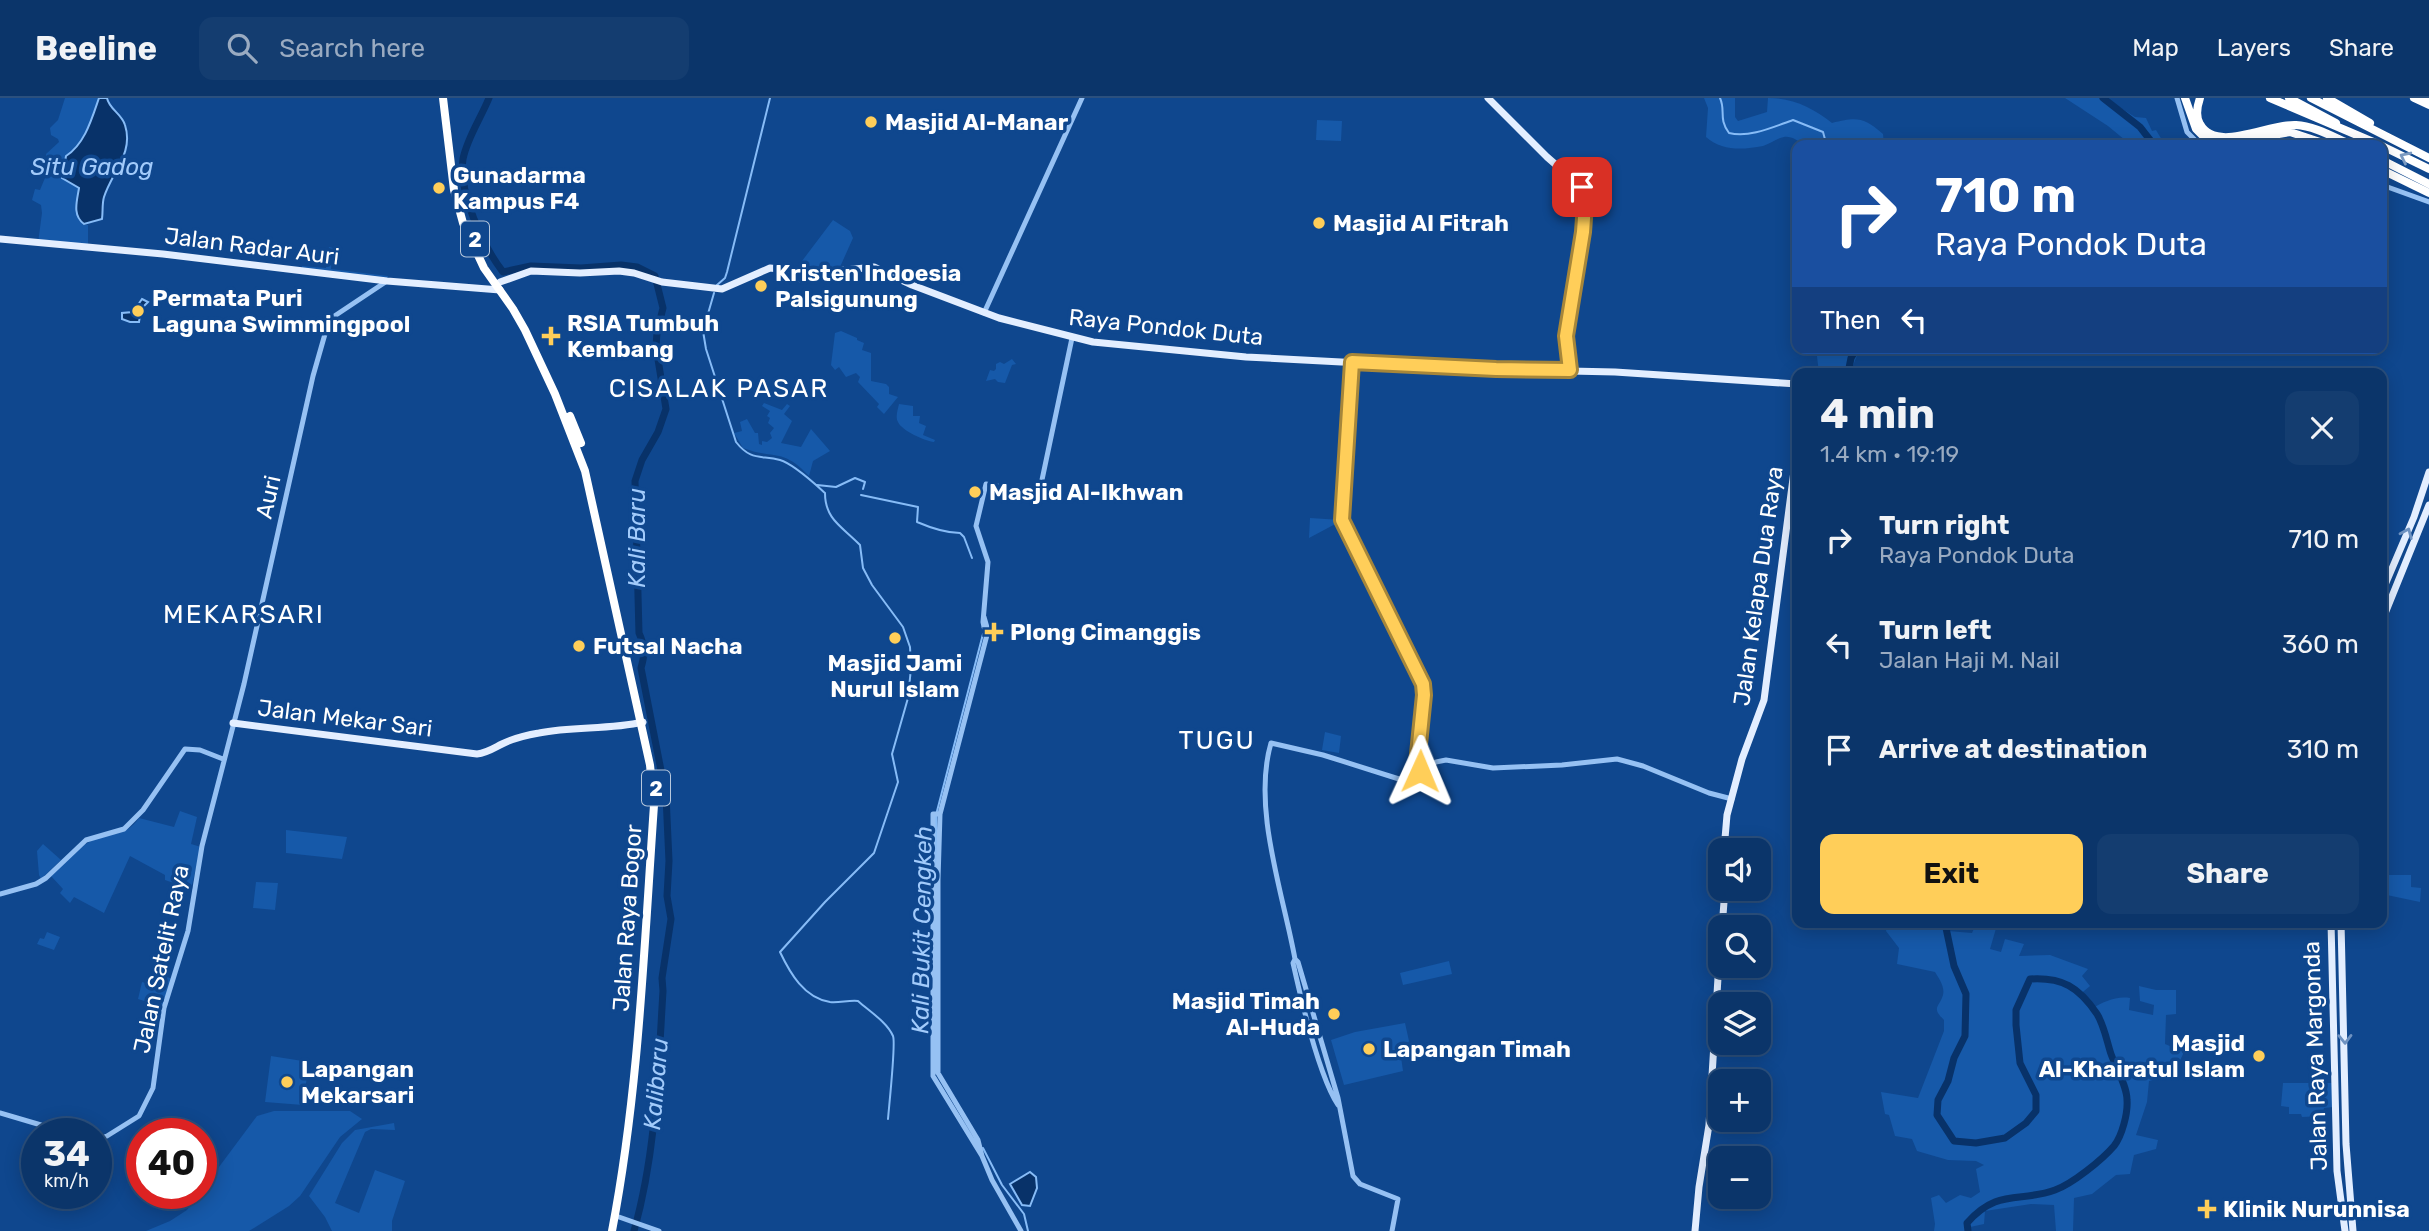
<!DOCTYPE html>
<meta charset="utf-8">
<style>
body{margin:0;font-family:Rubik,sans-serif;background:#143d70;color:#f1f3f6;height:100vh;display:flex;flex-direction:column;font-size:26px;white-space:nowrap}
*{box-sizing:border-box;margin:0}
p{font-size:23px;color:#9aabc1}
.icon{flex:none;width:38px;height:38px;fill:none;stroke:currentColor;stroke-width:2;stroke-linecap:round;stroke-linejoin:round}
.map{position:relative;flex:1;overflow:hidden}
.panel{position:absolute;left:1792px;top:270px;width:595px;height:560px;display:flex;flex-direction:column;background:#0b356a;border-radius:14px;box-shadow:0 4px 18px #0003,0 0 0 2px #2b507e}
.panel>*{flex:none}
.banner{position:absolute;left:1792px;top:42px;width:595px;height:214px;border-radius:14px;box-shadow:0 4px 18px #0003,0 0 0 2px #2b507e;background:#1a4fa0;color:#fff;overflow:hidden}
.fabs{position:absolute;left:1708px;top:740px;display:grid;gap:14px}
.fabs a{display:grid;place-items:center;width:63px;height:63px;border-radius:14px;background:#0b356a;box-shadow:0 4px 18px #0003,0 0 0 2px #2b507e;font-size:35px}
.speed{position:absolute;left:21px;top:1020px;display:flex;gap:14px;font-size:35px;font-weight:700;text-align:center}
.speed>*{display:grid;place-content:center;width:91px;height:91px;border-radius:50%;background:#0b356a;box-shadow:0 4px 18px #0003,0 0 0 2px #2b507e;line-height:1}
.speed small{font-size:18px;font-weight:400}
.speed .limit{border:10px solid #d22;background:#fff;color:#111}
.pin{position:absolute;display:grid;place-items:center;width:60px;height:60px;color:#fff;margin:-30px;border-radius:14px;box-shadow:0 4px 10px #0006}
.me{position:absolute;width:77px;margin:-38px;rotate:1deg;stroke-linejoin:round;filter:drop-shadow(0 0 5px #0008)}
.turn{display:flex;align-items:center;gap:24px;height:147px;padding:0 28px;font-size:32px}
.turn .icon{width:91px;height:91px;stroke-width:2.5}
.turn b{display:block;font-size:49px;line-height:60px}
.then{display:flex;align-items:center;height:66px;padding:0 28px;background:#0003;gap:14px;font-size:26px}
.round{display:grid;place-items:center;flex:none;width:74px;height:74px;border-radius:14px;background:#143d70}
.overview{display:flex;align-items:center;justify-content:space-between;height:119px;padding:0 28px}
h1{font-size:42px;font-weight:700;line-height:52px}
.action{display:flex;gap:14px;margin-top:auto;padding:14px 28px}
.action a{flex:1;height:80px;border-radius:14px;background:#ffce59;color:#111;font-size:28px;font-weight:700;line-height:80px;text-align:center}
.action a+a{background:#143d70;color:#f1f3f6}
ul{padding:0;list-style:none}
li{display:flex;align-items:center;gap:21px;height:105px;padding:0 28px}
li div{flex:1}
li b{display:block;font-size:26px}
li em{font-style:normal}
header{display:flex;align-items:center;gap:42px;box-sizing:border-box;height:98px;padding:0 35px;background:#0b356a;border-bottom:2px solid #2b507e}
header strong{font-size:33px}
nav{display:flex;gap:38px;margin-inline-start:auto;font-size:24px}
.search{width:490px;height:63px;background:#143d70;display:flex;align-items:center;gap:18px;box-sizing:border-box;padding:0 24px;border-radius:14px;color:#9aabc1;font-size:26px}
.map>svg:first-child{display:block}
.green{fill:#1659a9}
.water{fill:#083269;stroke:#87bcf7;stroke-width:2}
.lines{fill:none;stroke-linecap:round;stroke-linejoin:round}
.stream{stroke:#87bcf7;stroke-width:2}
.river{stroke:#083269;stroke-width:7}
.minor{stroke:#96c1f3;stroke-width:5}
.major{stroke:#e3eeff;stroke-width:7}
.highway{stroke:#fff;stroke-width:8}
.oneway{stroke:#7b9ac1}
.oneway2{stroke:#6e92c1}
.route-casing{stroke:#a6863a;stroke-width:18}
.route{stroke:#ffce59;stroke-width:12}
.poi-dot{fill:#ffce59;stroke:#0f478e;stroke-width:2.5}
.labels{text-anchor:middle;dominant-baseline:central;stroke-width:7;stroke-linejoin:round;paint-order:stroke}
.shield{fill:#0f478e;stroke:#b7c8dd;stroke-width:2}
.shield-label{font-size:21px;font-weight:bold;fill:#fff}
.poi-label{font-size:23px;font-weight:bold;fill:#fff;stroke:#0f478e;text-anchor:start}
.street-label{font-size:23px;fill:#fff;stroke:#0f478e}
.water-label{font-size:24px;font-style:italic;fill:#a2cbfb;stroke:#0f478e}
.quarter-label{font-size:26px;letter-spacing:2px;fill:#fff;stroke:#0f478e}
</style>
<header>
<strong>Beeline</strong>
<div class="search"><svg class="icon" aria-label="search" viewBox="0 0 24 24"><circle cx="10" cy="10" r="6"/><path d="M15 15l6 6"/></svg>Search here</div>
<nav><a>Map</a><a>Layers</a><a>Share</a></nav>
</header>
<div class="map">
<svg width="2429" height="1133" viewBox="0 0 2429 1133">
<rect width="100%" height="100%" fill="#0f478e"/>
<path class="green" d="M65,0H99C92,20 85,46 66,58L62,80L79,90L76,112L83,127H88V149L38,145L42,115L41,107L32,102L35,91L40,92L47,75L40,70L47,62L46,56L59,44L58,41L51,37L50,30L58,22Z
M1704,0H1735V19L1738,23L1767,14L1768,0C1793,0 1813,10 1832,25C1857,19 1863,19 1883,36L1884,47H1804C1798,43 1792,38 1784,39C1777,40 1770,46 1763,48C1742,52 1722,53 1706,39L1708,10Z
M2065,0H2105L2135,19L2146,20L2152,33L2156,32L2165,47H2131L2108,28Z
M1317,22L1342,23L1341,43L1316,42Z
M833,122L850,133L853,140L840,169L801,178L797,174L802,163Z
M329,149L333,150L331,171L388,178L387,183L301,174L302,168L326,170Z
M841,233L857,240V242L864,245L862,252L871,255V283L886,286L889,289V296L898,299L884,316L877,309L879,306L858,284L860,279L856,275L846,279L839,269L835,272L831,267L835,235Z
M1816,250H1860L1850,275H1819Z
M1012,261L1016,266L1012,267L1005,285L998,284L995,281L986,283L990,272L994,273L996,271V266L1000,264L1004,266Z
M764,305L782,312L787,306L790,308L784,316L792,323L781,345L801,349L811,331L830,353L813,363L809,378C782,349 774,362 743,350L734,335L742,333L740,324L747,321L755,335H758L759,346L762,347V343L767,344L772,340L770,335L774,330L768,325L770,320L767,318L770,313L762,308Z
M899,306L913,308V318H920L919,325L926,328L923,337L935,342L934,344C925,343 902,333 898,324C895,319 898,311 899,306Z
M1310,420L1341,422V423L1309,440Z
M1325,634L1341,638L1339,655L1322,652Z
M180,713L197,719L191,746L201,749L191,791L165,782V777L130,758L104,815L74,799L70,805L60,795L63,791L51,778C63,767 75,752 89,744C108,732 124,742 139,720L174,729Z
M286,732L347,739L342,761L286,755Z
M43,746L61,762L41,781L39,777L37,753Z
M2382,777H2411V789L2421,790L2420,804L2382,796Z
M256,784L278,785L275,812L253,810Z
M1888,824H1949L1948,833L1972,835L1977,824L1997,827L1990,851L2001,854L2005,841L2024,846L2019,858L2050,857L2088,871L2082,878L2090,888L2078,898L2091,911C2104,904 2115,898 2130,900L2129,912L2153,917L2154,907L2140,903L2139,888L2156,892H2176V916L2166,917L2165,946L2184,954L2176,971L2161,972L2157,981L2149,983L2147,1004L2136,1037L2158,1042L2156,1051L2134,1057L2130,1076L2116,1077L2092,1096L2074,1100L2073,1133H2056L2054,1107L2031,1106L1985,1113L1984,1126L1970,1129L1971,1133H1934L1935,1126L1931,1100L1939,1097L1946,1105L1960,1097L1971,1100L1980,1094L1976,1071L1984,1067L1976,1063L1948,1062L1917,1053L1912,1041L1895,1038L1889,1017L1885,1016L1881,994L1918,1000L1944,933V922C1931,909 1939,910 1943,897C1945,888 1939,881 1935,874L1897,866L1899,850L1886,833Z
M47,834L60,839L54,852L37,846L40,840L44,841Z
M1449,863L1452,876L1403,887L1400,875Z
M164,878L173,881L163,909L138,901L142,884L160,889Z
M1405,925L1409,943L1401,959L1403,973L1344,987L1331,942L1355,934Z
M271,958L309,964L303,1007L265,1004Z
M2283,985H2333V1009L2324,1010L2323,1018L2302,1019L2301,1016H2289V1009L2281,1008Z
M274,1013H350L362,1021L340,1039L300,1098L289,1108L249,1133H146L170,1123L187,1112L257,1018Z
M394,1025L395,1032L371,1031L365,1034L335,1105L359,1115L375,1072L405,1083L392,1123V1133H332L325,1119L309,1098L342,1045L355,1032Z"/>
<path class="water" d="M99,0H107C109,11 122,16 125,27C134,55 112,74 104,99C102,105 103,114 102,121L84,126C72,117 77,103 79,90L62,80L66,58C85,46 92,20 99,0Z
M142,201L148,204L141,211L139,224H130L122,221V215L133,214Z
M1030,1074L1036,1079L1037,1090L1030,1108L1022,1107L1010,1086Z"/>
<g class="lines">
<path class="stream" d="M1720,0C1726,13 1718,20 1729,35C1750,40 1773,29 1793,22L1823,34L1826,45L1829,47
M717,187L725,180L727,174L770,0
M714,195L703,233L706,251L736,344C751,363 760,357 780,362C794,366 815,386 825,395C825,422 843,429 860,447L863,470L872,487L903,529L910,549L911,570L908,600L892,656L898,684L874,755L825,804L780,854C790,875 804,900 830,904C839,905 849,902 858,903C869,913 887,924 893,938C896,945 889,1008 888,1021
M817,387L836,389L855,380L865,384L863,391
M861,397L918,409L917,424C931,430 946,435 960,435L964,439L972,460
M936,774V717L983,536
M983,1050L1002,1087L1024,1116L1028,1133"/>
<path class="river" d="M489,0C481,20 467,40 463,61C458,94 483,148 503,174L531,168L581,170L621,167L637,169L655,178L663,210L657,234L656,249L666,311L658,334L642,362L635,383L639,535C645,548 645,557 641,570L666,698L669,763L667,798L671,821L662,880L663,893C658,974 656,1055 634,1133
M2103,0L2140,29L2154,47
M1848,275L1851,260L1857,250
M1941,824L1946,830L1954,868L1966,896L1965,938L1954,960L1948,983L1938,1002L1937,1017L1954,1043L1976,1045L2005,1040L2026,1025L2036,1013V997L2020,965L2016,927V912L2030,881C2062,879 2079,889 2097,916C2104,927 2107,944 2111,956C2116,970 2127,988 2127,1002C2128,1015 2122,1038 2114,1048C2102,1062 2072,1086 2055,1092C2019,1105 1998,1090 1967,1125L1968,1133"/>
<path class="minor" d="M2177,0L2187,34L2200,47
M2271,47L2287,44L2295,47
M2382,87L2429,104
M984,215L1082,0
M1352,264L1342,422L1423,586L1424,597L1417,663L1421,674
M988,533L984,529L983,524L988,464L976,428L986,386L1039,396L1072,240
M940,716H933V978L982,1058L992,1082L1021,1133
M0,796L36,786L46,780L86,742L124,731L143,712L185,651L200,652L223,661
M1295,861L1298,864L1338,1000L1353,1078L1360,1086L1398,1101L1392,1133
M1338,1007C1319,978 1301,901 1293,865L1295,861C1283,795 1252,710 1271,645L1323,657L1399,681L1414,678L1436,664L1446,662L1493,670L1562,667L1617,661L1643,668L1709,695L1732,701
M0,1015L41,1027L61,1036
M96,1042L107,1038L139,1018L153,990L164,910L188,833L202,748L244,586L313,278L327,229L333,219L387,183
M982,1058L978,1042L938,975V782L940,716L988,533L984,519
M619,1119L659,1133"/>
<path class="major" d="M1488,0L1547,59L1585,92L1583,133L1566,238L1570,272
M0,141L163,156L387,183L500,192
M500,184L531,173L580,175L619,173L634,175L662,184L722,191L770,170L779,171L803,182L836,173L874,169L912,187L999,220L1093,244L1246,259L1474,271L1615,274L1797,286
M2382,494L2414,419L2429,374
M2382,523L2429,407
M233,625L477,656C487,655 494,650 502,646C514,640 527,637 539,635C574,628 609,632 643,624
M1724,752L1727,717L1742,661L1764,602L1797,350
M2331,824L2337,1073L2345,1133
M2341,824L2346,1046L2353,1133
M1722,830L1725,791
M1695,1133L1699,1089L1709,1027L1720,847"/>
<path class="highway" d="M443,0L454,92L463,125L484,170L513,211L525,232L555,296L585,373L650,667L654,707C644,850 639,992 612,1133
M2185,0L2196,31L2205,40
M2200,0C2197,9 2195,18 2200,26C2216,56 2269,25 2296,27C2315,28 2335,40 2352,47
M2270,0L2378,46
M2289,0L2336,25
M2311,0L2429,60
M2327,0L2370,25
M2414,0L2429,7
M2427,0L2429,1
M2244,42L2290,34L2329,47
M2382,48L2429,71
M2382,62L2429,86
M2382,72L2429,95
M570,318L581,345"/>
</g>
<defs><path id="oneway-chevron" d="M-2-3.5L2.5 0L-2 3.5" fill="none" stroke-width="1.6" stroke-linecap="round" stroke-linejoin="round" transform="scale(1.75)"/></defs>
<use class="oneway" href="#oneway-chevron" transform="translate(2405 59) rotate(-154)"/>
<g class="oneway2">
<use href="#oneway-chevron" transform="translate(2407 435) rotate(-67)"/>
<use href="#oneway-chevron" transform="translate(2345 941) rotate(89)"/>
</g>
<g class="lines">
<defs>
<path id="route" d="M1420,673L1417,666L1424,597L1423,586L1342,422L1352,264L1496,271L1570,272L1566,238L1583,134L1586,92L1582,89"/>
</defs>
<use href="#route" class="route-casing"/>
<use href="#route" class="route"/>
</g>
<g class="poi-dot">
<circle cx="871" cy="24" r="7"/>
<circle cx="439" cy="90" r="7"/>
<circle cx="1319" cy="125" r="7"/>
<circle cx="761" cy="188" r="7"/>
<circle cx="138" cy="213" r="7"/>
<path d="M547.5 227.5h7v7h7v7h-7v7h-7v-7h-7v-7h7z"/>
<circle cx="975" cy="394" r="7"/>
<path d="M990.5 523.5h7v7h7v7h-7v7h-7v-7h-7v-7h7z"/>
<circle cx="895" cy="540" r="7"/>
<circle cx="579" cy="548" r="7"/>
<circle cx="1334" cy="916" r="7"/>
<circle cx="1369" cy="951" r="7"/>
<circle cx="2259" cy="958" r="7"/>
<circle cx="287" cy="984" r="7"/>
<path d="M2203.5 1100.5h7v7h7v7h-7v7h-7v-7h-7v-7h7z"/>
</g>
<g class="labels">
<g class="shield">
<rect x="461" y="123.5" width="28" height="35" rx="5"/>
<rect x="642" y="672.5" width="28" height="35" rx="5"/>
</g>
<g class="shield-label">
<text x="475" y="141">2</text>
<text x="656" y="690">2</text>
</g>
<g class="poi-label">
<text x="885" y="24">Masjid Al-Manar</text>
<text x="453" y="77">Gunadarma<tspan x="453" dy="26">Kampus F4</tspan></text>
<text x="1333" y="125">Masjid Al Fitrah</text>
<text x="775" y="175">Kristen Indoesia<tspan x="775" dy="26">Palsigunung</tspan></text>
<text x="152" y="200">Permata Puri<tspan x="152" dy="26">Laguna Swimmingpool</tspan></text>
<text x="567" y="225">RSIA Tumbuh<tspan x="567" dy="26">Kembang</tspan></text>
<text x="989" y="394">Masjid Al-Ikhwan</text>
<text x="1010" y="534">Plong Cimanggis</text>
<text x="593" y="548">Futsal Nacha</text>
<text x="895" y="565" text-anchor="middle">Masjid Jami<tspan x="895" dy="26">Nurul Islam</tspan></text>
<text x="1320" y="903" text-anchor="end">Masjid Timah<tspan x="1320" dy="26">Al-Huda</tspan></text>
<text x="2245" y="945" text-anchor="end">Masjid<tspan x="2245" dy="26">Al-Khairatul Islam</tspan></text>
<text x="1383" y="951">Lapangan Timah</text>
<text x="301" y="971">Lapangan<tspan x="301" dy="26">Mekarsari</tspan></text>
<text x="2223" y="1111">Klinik Nurunnisa</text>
</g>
<g class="street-label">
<text transform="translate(252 148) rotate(7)">Jalan Radar Auri</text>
<text transform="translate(1166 229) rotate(6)">Raya Pondok Duta</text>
<text transform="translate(268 399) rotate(-77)">Auri</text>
<text transform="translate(1758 488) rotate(-82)">Jalan Kelapa Dua Raya</text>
<text transform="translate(345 620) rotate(7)">Jalan Mekar Sari</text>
<text transform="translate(627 820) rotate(-86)">Jalan Raya Bogor</text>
<text transform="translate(161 861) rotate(-78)">Jalan Satelit Raya</text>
<text transform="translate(2315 958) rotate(-92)">Jalan Raya Margonda</text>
</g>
<g class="water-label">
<text x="92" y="69">Situ Gadog</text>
<text transform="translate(637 440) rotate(-90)">Kali Baru</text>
<text transform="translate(922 832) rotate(-89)">Kali Bukit Cengkeh</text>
<text transform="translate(656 986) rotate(-85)">Kalibaru</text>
</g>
<g class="quarter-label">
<text x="719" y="290">CISALAK PASAR</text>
<text x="244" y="516">MEKARSARI</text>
<text x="1217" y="642">TUGU</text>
</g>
</g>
</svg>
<div class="fabs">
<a><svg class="icon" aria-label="sound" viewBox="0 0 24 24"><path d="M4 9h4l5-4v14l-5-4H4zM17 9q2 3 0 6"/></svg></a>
<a><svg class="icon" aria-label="search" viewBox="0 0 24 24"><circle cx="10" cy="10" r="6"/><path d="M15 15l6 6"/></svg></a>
<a><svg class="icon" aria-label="layers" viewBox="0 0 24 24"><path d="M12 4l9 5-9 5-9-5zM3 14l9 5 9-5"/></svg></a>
<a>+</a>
<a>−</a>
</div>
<div class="speed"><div>34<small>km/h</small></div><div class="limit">40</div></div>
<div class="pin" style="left:1582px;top:89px;background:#d93025"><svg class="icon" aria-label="arrive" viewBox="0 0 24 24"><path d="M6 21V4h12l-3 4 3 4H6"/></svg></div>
<svg class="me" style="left:1420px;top:673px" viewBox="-20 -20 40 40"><path d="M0-17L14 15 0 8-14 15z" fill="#ffce59" stroke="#fff" stroke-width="4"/></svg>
<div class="banner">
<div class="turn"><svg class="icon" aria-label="right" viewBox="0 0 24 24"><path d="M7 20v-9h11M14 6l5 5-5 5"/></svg><div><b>710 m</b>Raya Pondok Duta</div></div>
<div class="then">Then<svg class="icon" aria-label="left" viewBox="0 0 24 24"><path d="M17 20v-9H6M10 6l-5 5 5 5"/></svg></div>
</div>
<section class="panel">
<div class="overview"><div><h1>4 min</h1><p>1.4 km · 19:19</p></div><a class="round"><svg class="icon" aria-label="close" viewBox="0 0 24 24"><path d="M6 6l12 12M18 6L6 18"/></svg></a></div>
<ul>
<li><svg class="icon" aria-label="right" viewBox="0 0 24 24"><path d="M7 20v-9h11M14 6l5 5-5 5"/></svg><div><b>Turn right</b><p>Raya Pondok Duta</p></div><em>710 m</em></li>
<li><svg class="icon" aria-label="left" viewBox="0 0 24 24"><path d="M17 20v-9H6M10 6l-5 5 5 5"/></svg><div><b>Turn left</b><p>Jalan Haji M. Nail</p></div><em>360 m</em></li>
<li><svg class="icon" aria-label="arrive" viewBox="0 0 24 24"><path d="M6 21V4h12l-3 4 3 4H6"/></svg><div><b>Arrive at destination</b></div><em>310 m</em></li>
</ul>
<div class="action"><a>Exit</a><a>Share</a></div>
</section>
</div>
